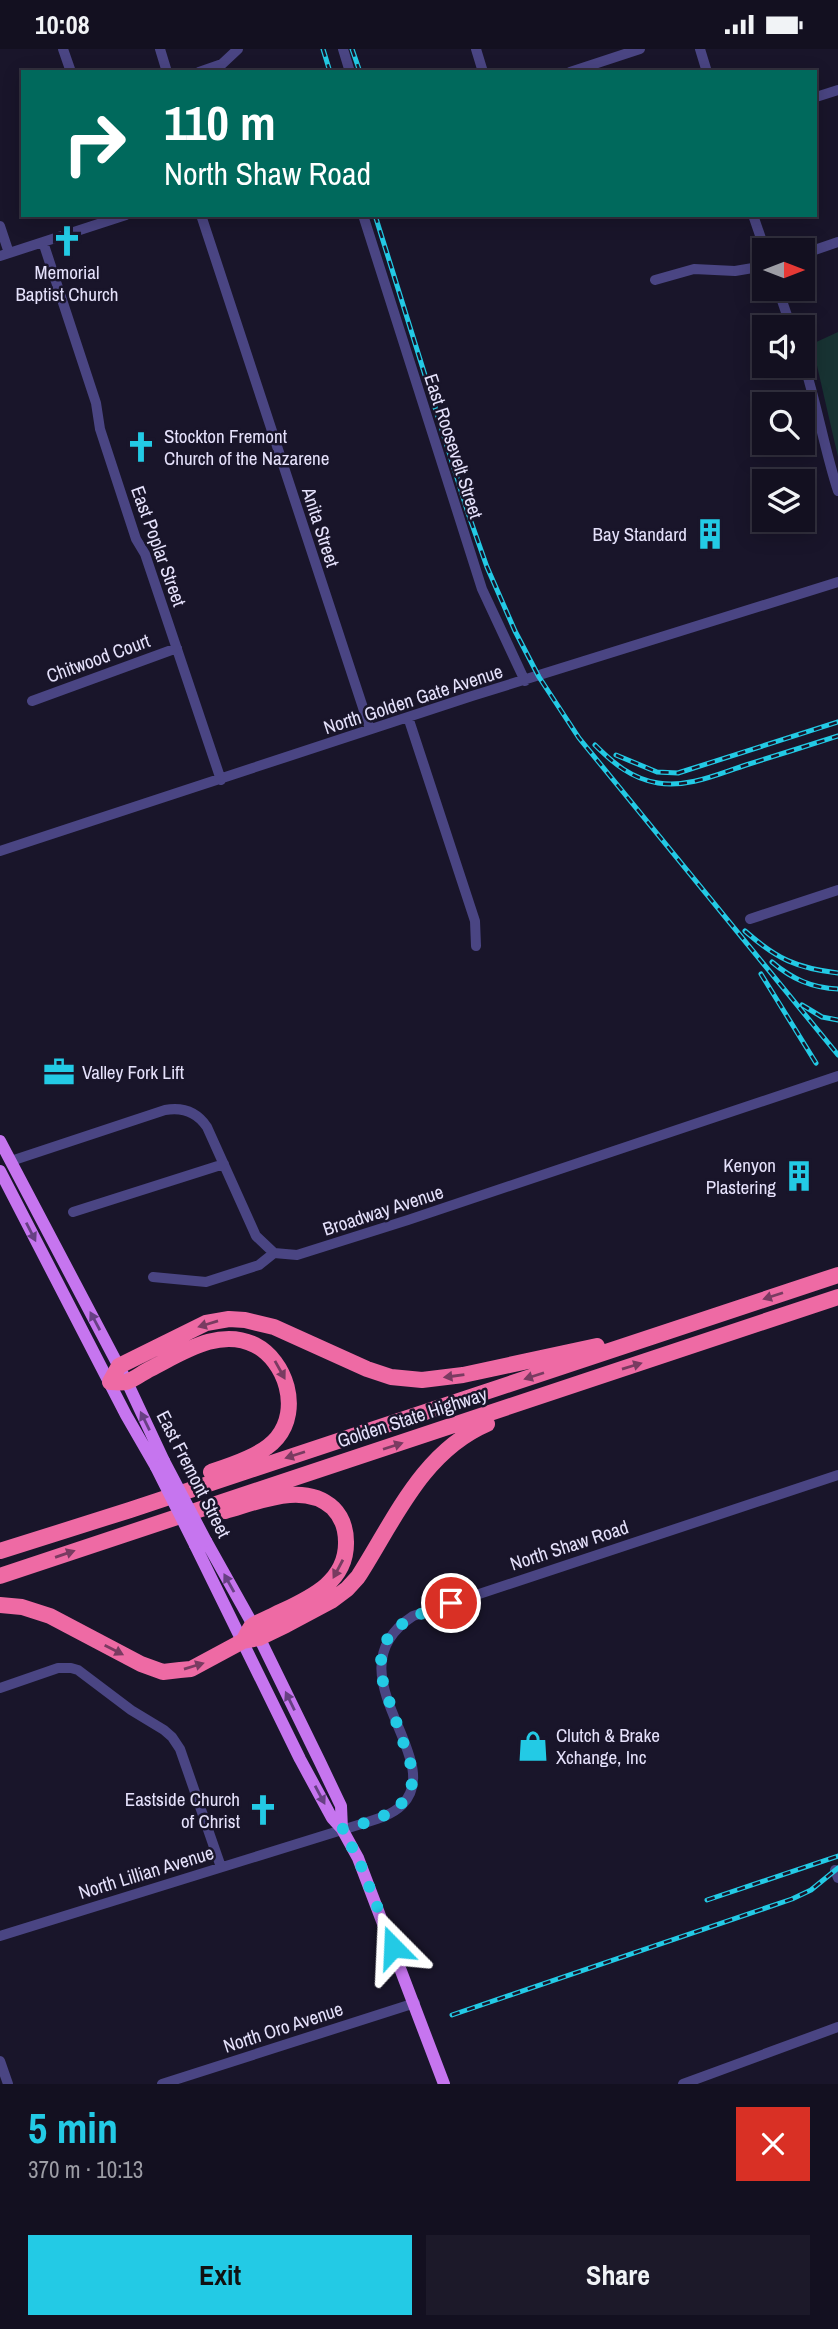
<!DOCTYPE html>
<meta charset="utf-8">
<style>
body{margin:0;font-family:"Archivo Narrow",sans-serif;background:#1c1929;color:#f1f3f6;height:100vh;display:flex;flex-direction:column;font-size:26px;white-space:nowrap}
*{box-sizing:border-box;margin:0}
p{font-size:23px;color:#9d9da5}
.icon{flex:none;width:38px;height:38px;fill:none;stroke:currentColor;stroke-width:2;stroke-linecap:round;stroke-linejoin:round}
.map{position:relative;height:2035px;overflow:hidden}
.drawer{display:flex;flex-direction:column;background:#131020;flex:1}
.drawer>*{flex:none}
.banner{position:absolute;left:21px;top:21px;width:796px;height:147px;border-radius:0px;box-shadow:0 4px 18px #0003,0 0 0 2px #32303e;background:#00695c;color:#fff;overflow:hidden}
.needle{width:46px;rotate:90deg}
.controls{position:absolute;left:752px;top:189px;display:grid;gap:14px}
.controls a{display:grid;place-items:center;width:63px;height:63px;border-radius:0px;background:#131020;box-shadow:0 4px 18px #0003,0 0 0 2px #32303e;font-size:35px}
.pin{position:absolute;display:grid;place-items:center;width:60px;height:60px;color:#fff;margin:-30px;border:4px solid #fff;border-radius:50%;box-shadow:0 2px 7px #0007}
.me{position:absolute;width:77px;margin:-38px;rotate:339deg;stroke-linejoin:round;filter:drop-shadow(0 0 5px #0008)}
.turn{display:flex;align-items:center;gap:24px;height:147px;padding:0 28px;font-size:32px}
.turn .icon{width:91px;height:91px;stroke-width:2.5}
.turn b{display:block;font-size:49px;line-height:60px}
.round{display:grid;place-items:center;flex:none;width:74px;height:74px;border-radius:0px;background:#1c1929}
.overview{display:flex;align-items:center;justify-content:space-between;height:119px;padding:0 28px}
h1{font-size:42px;font-weight:700;line-height:52px;color:#23cae5}
.button{display:flex;gap:14px;margin-top:auto;padding:14px 28px}
.button a{flex:1;height:80px;border-radius:0px;background:#23cae5;color:#111;font-size:28px;font-weight:700;line-height:80px;text-align:center}
.button a+a{background:#1c1929;color:#f1f3f6}
.status{display:flex;justify-content:space-between;align-items:center;height:49px;padding:0 35px;background:#131020;direction:ltr}
.status svg{height:19px;fill:currentColor}
.map>svg:first-child{display:block}
.green{fill:#183333}
.lines{fill:none;stroke-linecap:round;stroke-linejoin:round}
.minor{stroke:#4a4583;stroke-width:10}
.major{stroke:#c675ef;stroke-width:12}
.highway{stroke:#ee6aa4;stroke-width:16}
.rail-casing{stroke:#23cae5;stroke-width:5}
.rail{stroke:#19152a;stroke-width:2.5;stroke-dasharray:8;stroke-linecap:butt}
.major-bridge{stroke:#c675ef;stroke-width:12}
.oneway{fill:#674083}
.oneway2{fill:#793b61}
.route{stroke:#23cae5;stroke-width:12;stroke-dasharray:0 21.6}
.labels{text-anchor:middle;dominant-baseline:central;stroke-width:5;stroke-linejoin:round;paint-order:stroke}
.poi-label{font-size:19px;fill:#e5e1fb;stroke:#19152a;text-anchor:start}
.street-label{font-size:19px;fill:#e5e1fb;stroke:#19152a}
</style>
<div class="status"><b>10:08</b><svg viewBox="0 0 49 12"><path d="M0 12V9h3v3zM5 12V6h3v6zM10 12V3h3v9zM15 12V0h3v12zM26 1h20v11H26zM47 4h2v5h-2z"/></svg></div>
<div class="map">
<svg width="838" height="2035" viewBox="0 0 838 2035">
<rect width="100%" height="100%" fill="#19152a"/>
<path class="green" d="M838,283V408L812,295Z"/>
<g class="lines">
<path class="minor" d="M63,0L71,23
M160,0L167,23
M343,0L350,23
M476,0L483,23
M700,0L707,23
M199,23L222,15L238,0
M570,23L640,0
M816,48L838,41
M201,166L370,680
M363,166L482,540L525,632
M753,166L765,201
M0,177L9,204
M43,193L96,354L100,380L136,490L145,505L221,731
M803,205L838,193
M0,207L126,166
M655,231L694,220L735,222L765,217
M778,240L791,278
M803,312C817,355 824,399 838,442
M32,652L177,599
M408,668L475,872L476,897
M0,802L472,647L838,533
M750,870L838,841
M11,1112L165,1061C182,1058 197,1063 207,1078L256,1187L274,1204L297,1206L408,1171L838,1027
M73,1163L224,1115
M153,1228L206,1233L259,1216L274,1204
M0,1639L58,1619H71L78,1621L131,1661L164,1681L172,1688L180,1700L221,1818
M835,1821L838,1829
M0,1887L358,1776C373,1771 391,1767 402,1756C449,1709 327,1623 413,1567L838,1426
M0,2012L8,2035
M162,2035L415,1954
M683,2035L838,1978"/>
<path class="major" d="M0,1092L127,1333L164,1412
M0,1122L126,1366L156,1418
M206,1492L253,1576L320,1713L341,1757L342,1780
M195,1496L300,1710L332,1769L342,1780L358,1809L444,2035"/>
<path class="highway" d="M110,1333L119,1317L206,1274L229,1270L245,1271L274,1278L367,1320L391,1328L422,1331L463,1326L597,1297
M110,1333C115,1333 121,1334 126,1333C134,1331 142,1324 150,1320C182,1304 219,1278 255,1296C286,1312 301,1360 277,1389C263,1406 232,1416 211,1423
M225,1462C258,1453 304,1432 333,1459C343,1469 346,1480 346,1493C347,1537 302,1552 270,1568C264,1571 256,1573 251,1578C248,1582 246,1588 243,1592
M0,1502L130,1461L838,1226
M0,1527L838,1248
M0,1556L22,1558L50,1567L141,1615L163,1623L180,1621L191,1620L243,1592L259,1589L286,1576L331,1552L347,1540L358,1528C394,1472 422,1403 487,1375"/>
<defs>
<path id="rail" d="M323,0L330,23
M352,0L360,23
M375,166L468,464L487,518L515,582L539,628L579,689L838,1006
M595,696C613,714 632,730 658,734C688,739 718,725 746,716C777,706 807,697 838,687
M616,706L657,723L678,724L838,673
M745,882C777,910 796,919 838,924
M772,913C792,930 812,939 838,940
M761,925L816,1014
M802,956L822,968L838,971
M707,1851L838,1807
M452,1966L792,1850L811,1841L838,1819"/>
</defs>
<use href="#rail" class="rail-casing"/>
<use href="#rail" class="rail"/>
<path class="major-bridge" d="M164,1412L206,1492
M156,1418L195,1496"/>
</g>
<defs><path id="oneway-solid" d="M-6-.8H1V-3.2L6.5 0L1 3.2V.8H-6Z" transform="scale(1.75)"/></defs>
<g class="oneway">
<use href="#oneway-solid" transform="translate(31 1183) rotate(63)"/>
<use href="#oneway-solid" transform="translate(95 1272) rotate(-118)"/>
<use href="#oneway-solid" transform="translate(145 1372) rotate(-116)"/>
<use href="#oneway-solid" transform="translate(229 1534) rotate(-119)"/>
<use href="#oneway-solid" transform="translate(290 1652) rotate(-116)"/>
<use href="#oneway-solid" transform="translate(320 1746) rotate(62)"/>
</g>
<g class="oneway2">
<use href="#oneway-solid" transform="translate(773 1247) rotate(162)"/>
<use href="#oneway-solid" transform="translate(208 1275) rotate(163)"/>
<use href="#oneway-solid" transform="translate(632 1317) rotate(-17)"/>
<use href="#oneway-solid" transform="translate(280 1321) rotate(61)"/>
<use href="#oneway-solid" transform="translate(454 1327) rotate(172)"/>
<use href="#oneway-solid" transform="translate(534 1327) rotate(162)"/>
<use href="#oneway-solid" transform="translate(393 1397) rotate(-18)"/>
<use href="#oneway-solid" transform="translate(295 1406) rotate(162)"/>
<use href="#oneway-solid" transform="translate(65 1505) rotate(-19)"/>
<use href="#oneway-solid" transform="translate(338 1520) rotate(118)"/>
<use href="#oneway-solid" transform="translate(114 1601) rotate(27)"/>
<use href="#oneway-solid" transform="translate(194 1617) rotate(-17)"/>
</g>
<g class="lines">
<path class="route" d="M393,1898L358,1809L342,1780C375,1772 418,1761 412,1719L384,1637C370,1581 407,1569 451,1554"/>
</g>
<defs>
<symbol id="church-bare" viewBox="-9 -9 18 18"><path d="M-1.2-6h2.4v3.5h3.3v2.4h-3.3V6h-2.4V-.1h-3.3v-2.4h3.3Z" fill="#23cae5" stroke="#19152a" stroke-width="2.5" paint-order="stroke"/></symbol>
<symbol id="building-bare" viewBox="-9 -9 18 18"><path d="M-4-6H4V6H1V3H-1V6H-4ZM-2.5-4.3h1.7v1.8h-1.7ZM.8-4.3h1.7v1.8H.8ZM-2.5-1h1.7V.8h-1.7ZM.8-1h1.7V.8H.8Z" fill="#23cae5" stroke="#19152a" stroke-width="2.5" paint-order="stroke"/></symbol>
<symbol id="office-bare" viewBox="-9 -9 18 18"><path d="M-6-3h4V-5.5h4V-3h4V5H-6ZM-1-4.5V-3h2v-1.5ZM-6 0V1H6V0Z" fill="#23cae5" stroke="#19152a" stroke-width="2.5" paint-order="stroke"/></symbol>
<symbol id="shop-bare" viewBox="-9 -9 18 18"><path d="M-5-2.5h2.3a2.7 3.5 0 0 1 5.4 0H5L5.5 6h-11ZM-1.5-2.5h3a1.5 2.3 0 0 0-3 0Z" fill="#23cae5" stroke="#19152a" stroke-width="2.5" paint-order="stroke"/></symbol>
</defs>
<g fill-rule="evenodd">
<use href="#church-bare" x="45" y="170" width="44" height="44"/>
<use href="#church-bare" x="119" y="376" width="44" height="44"/>
<use href="#building-bare" x="688" y="463" width="44" height="44"/>
<use href="#office-bare" x="37" y="1001" width="44" height="44"/>
<use href="#building-bare" x="777" y="1105" width="44" height="44"/>
<use href="#shop-bare" x="511" y="1675" width="44" height="44"/>
<use href="#church-bare" x="241" y="1739" width="44" height="44"/>
</g>
<g class="labels">
<g class="poi-label">
<text x="67" y="223" text-anchor="middle">Memorial<tspan x="67" dy="22">Baptist Church</tspan></text>
<text x="164" y="387">Stockton Fremont<tspan x="164" dy="22">Church of the Nazarene</tspan></text>
<text x="687" y="485" text-anchor="end">Bay Standard</text>
<text x="82" y="1023">Valley Fork Lift</text>
<text x="776" y="1116" text-anchor="end">Kenyon<tspan x="776" dy="22">Plastering</tspan></text>
<text x="556" y="1686">Clutch &amp; Brake<tspan x="556" dy="22">Xchange, Inc</tspan></text>
<text x="240" y="1750" text-anchor="end">Eastside Church<tspan x="240" dy="22">of Christ</tspan></text>
</g>
<g class="street-label">
<text transform="translate(454 397) rotate(72)">East Roosevelt Street</text>
<text transform="translate(321 478) rotate(72)">Anita Street</text>
<text transform="translate(159 497) rotate(70)">East Poplar Street</text>
<text transform="translate(98 609) rotate(-20)">Chitwood Court</text>
<text transform="translate(413 650) rotate(-18)">North Golden Gate Avenue</text>
<text transform="translate(383 1161) rotate(-18)">Broadway Avenue</text>
<text transform="translate(412 1368) rotate(-18)">Golden State Highway</text>
<text transform="translate(194 1425) rotate(63)">East Fremont Street</text>
<text transform="translate(569 1496) rotate(-18)">North Shaw Road</text>
<text transform="translate(146 1823) rotate(-17)">North Lillian Avenue</text>
<text transform="translate(283 1978) rotate(-18)">North Oro Avenue</text>
</g>
</g>
</svg>
<div class="controls">
<a><svg class="needle" viewBox="-14 -14 28 28"><path d="M0-13l5 13h-10z" fill="#e53935"/><path d="M0 13l5-13h-10z" fill="#9d9da5"/></svg></a>
<a><svg class="icon" aria-label="sound" viewBox="0 0 24 24"><path d="M4 9h4l5-4v14l-5-4H4zM17 9q2 3 0 6"/></svg></a>
<a><svg class="icon" aria-label="search" viewBox="0 0 24 24"><circle cx="10" cy="10" r="6"/><path d="M15 15l6 6"/></svg></a>
<a><svg class="icon" aria-label="layers" viewBox="0 0 24 24"><path d="M12 4l9 5-9 5-9-5zM3 14l9 5 9-5"/></svg></a>
</div>
<div class="pin" style="left:451px;top:1554px;background:#d93025"><svg class="icon" aria-label="arrive" viewBox="0 0 24 24"><path d="M6 21V4h12l-3 4 3 4H6"/></svg></div>
<svg class="me" style="left:393px;top:1898px" viewBox="-20 -20 40 40"><path d="M0-17L14 15 0 8-14 15z" fill="#23cae5" stroke="#fff" stroke-width="4"/></svg>
<div class="banner">
<div class="turn"><svg class="icon" aria-label="right" viewBox="0 0 24 24"><path d="M7 20v-9h11M14 6l5 5-5 5"/></svg><div><b>110 m</b>North Shaw Road</div></div>
</div>
</div>
<section class="drawer">
<div class="overview"><div><h1>5 min</h1><p>370 m · 10:13</p></div><a class="round" style="background:#d93025;color:#fff"><svg class="icon" aria-label="close" viewBox="0 0 24 24"><path d="M6 6l12 12M18 6L6 18"/></svg></a></div>
<div class="button"><a>Exit</a><a>Share</a></div>
</section>
